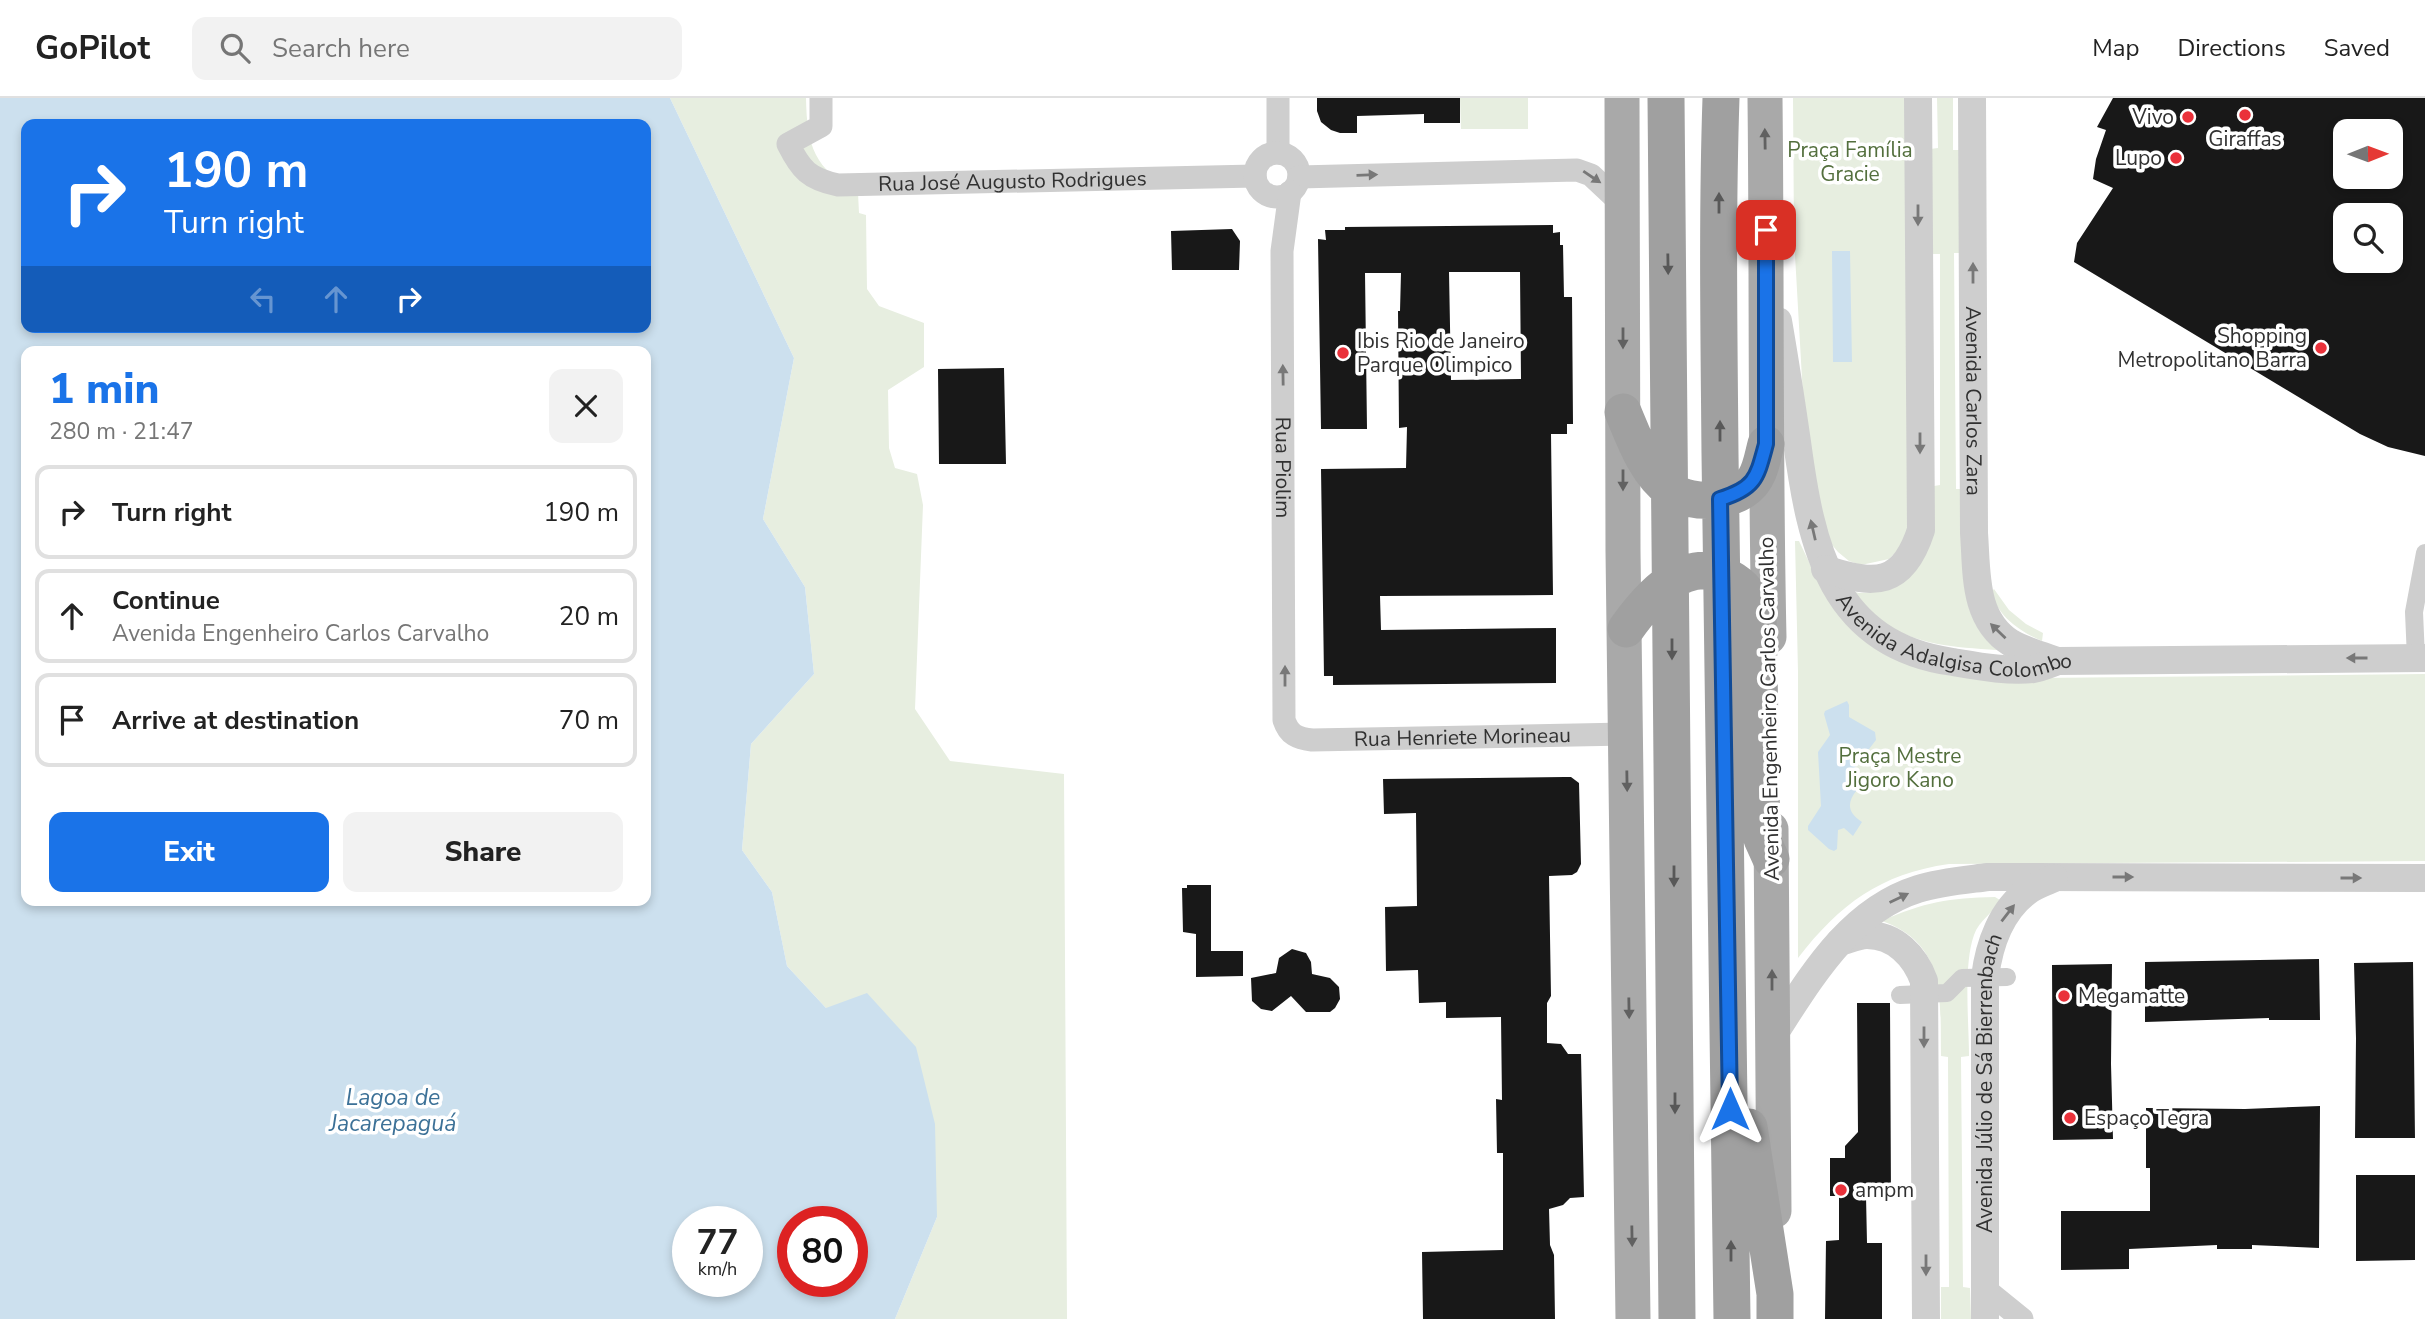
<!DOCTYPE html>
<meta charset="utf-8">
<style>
body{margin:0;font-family:"Nunito Sans",sans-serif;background:#f2f2f2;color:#222;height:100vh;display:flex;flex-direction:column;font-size:26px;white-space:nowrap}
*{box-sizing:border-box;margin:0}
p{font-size:23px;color:#767676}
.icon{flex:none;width:38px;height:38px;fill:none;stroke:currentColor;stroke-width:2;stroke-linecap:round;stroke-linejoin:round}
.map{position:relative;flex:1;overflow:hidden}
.details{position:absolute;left:21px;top:248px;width:630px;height:560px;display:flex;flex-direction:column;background:#fff;border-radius:14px;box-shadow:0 4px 10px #0003}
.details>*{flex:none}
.hud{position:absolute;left:21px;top:21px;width:630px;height:214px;border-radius:14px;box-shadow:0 4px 10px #0003;background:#1a73e8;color:#fff;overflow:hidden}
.needle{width:46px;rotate:89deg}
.fabs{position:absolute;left:2333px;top:21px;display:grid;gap:14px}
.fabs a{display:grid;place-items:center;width:70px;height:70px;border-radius:14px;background:#fff;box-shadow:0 4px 10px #0003;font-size:35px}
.speed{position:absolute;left:672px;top:1108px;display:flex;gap:14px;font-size:35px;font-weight:700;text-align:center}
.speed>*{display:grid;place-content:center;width:91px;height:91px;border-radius:50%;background:#fff;box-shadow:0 4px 10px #0003;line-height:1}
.speed small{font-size:18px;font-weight:400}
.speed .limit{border:10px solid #d22;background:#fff;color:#111}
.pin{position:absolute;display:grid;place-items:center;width:60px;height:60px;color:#fff;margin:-30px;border-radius:14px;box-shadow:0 4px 10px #0006}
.me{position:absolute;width:77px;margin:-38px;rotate:0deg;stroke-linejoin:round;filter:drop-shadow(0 0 5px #0008)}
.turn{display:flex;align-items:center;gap:24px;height:147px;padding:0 28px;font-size:32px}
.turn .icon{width:91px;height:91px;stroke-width:2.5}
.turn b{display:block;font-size:49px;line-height:60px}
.lanes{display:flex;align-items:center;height:66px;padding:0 28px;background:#0003;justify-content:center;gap:35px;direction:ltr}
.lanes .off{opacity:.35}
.round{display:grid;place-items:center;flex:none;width:74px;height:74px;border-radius:14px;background:#f2f2f2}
.summary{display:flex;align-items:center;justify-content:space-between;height:119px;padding:0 28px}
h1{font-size:42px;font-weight:800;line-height:52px;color:#1a73e8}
.button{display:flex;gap:14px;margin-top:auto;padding:14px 28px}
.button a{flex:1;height:80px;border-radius:14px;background:#1a73e8;color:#fff;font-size:28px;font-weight:800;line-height:80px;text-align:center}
.button a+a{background:#f2f2f2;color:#222}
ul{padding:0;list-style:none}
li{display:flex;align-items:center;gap:21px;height:94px;margin:0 14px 10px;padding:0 14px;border:4px solid #e0e0e0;border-radius:14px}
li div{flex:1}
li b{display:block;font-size:26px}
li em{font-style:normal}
header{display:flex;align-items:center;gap:42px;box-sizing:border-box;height:98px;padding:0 35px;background:#fff;border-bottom:2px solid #e0e0e0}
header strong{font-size:33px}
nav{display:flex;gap:38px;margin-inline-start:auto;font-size:24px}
.search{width:490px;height:63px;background:#f2f2f2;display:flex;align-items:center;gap:18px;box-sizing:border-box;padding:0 24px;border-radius:14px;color:#767676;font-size:26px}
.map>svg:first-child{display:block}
.green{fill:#e7eee0}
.water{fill:#cce0ee;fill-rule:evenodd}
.building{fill:#181818;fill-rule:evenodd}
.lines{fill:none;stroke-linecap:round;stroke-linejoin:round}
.pedestrian{stroke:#cecece;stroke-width:18}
.minor{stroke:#cecece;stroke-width:23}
.tertiary{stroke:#cecece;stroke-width:28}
.primary{stroke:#a9a9a9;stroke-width:35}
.trunk{stroke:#a0a0a0;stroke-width:37}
.oneway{fill:#616161}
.oneway2{fill:#787878}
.oneway3{fill:#585858}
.route-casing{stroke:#114b97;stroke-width:18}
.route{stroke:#1a73e8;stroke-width:12}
.poi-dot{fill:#ea313a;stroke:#fff;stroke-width:2.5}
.labels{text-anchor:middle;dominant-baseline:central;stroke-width:7;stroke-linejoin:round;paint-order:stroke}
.poi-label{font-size:21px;fill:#313131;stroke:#fff;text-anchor:start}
.park-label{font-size:21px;fill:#536f3d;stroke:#fff}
.street-label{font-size:21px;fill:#313131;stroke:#fff}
.water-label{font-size:23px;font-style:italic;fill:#3c7197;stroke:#fff}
</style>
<header>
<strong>GoPilot</strong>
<div class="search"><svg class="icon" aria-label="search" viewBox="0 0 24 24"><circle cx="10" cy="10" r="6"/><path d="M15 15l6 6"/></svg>Search here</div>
<nav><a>Map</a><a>Directions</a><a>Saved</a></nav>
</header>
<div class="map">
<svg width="2425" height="1221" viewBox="0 0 2425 1221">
<rect width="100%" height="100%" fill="#fff"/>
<path class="green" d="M670,0H806C807,49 814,70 858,95L859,115L866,117L867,191L879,208L924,225V269L888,292L889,350L895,370L917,376L923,407L915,611L950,663L1064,676L1067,1221H895L937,1119L826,910L787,868L772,794L742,752L751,646L814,576L805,489L763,421L794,260Z
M1460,0H1528V31H1461Z
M1793,0H1906L1908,442L1889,461L1861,467L1849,463L1838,454L1828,442L1807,369L1794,139Z
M1937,0H1953V52H1962V155H1954L1956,391H1966V495C1969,519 1979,536 1997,552C1953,549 1919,548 1880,523C1868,516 1858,502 1848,492L1859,495L1875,494L1934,388L1940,387V156H1932L1930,51L1938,50Z
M1795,443H1799L1820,487L1911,567L1947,577L2039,580L2425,576V763L1949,766C1880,776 1840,806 1798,860V574Z
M1994,491L2009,512L2026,526L2043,535L2042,543C2021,534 1995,517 1992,493Z
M1995,799L2000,802C1994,815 1979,822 1974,837C1963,868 1969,924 1969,958L1961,959L1963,1189L1970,1190L1971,1221H1941V1189H1949L1948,959L1941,958C1940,901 1947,846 1882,823C1924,804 1949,800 1995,799Z"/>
<path class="water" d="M0,0H670L794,260L763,421L805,489L814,576L751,646L742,752L772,794L787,868L826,910L867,895L916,949L935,1026L937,1119L895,1221H0ZM26,26H646V229H26ZM26,254H646V803H26ZM688,1124H747V1183H688ZM793,1124H852V1183H793Z
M1832,153H1850L1852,264H1833Z
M1847,603L1849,607V619L1875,634L1876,642L1853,672L1857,692C1846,705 1848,715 1862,724L1853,738L1844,730L1838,732L1837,751L1834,753L1829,751L1808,732V728L1821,708L1818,654L1830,637L1824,616L1825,613Z"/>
<path class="building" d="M1317,0H1460V25H1424V16L1357,18V35H1340L1331,32L1321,24L1317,13Z
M2113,0H2425V358L2388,349L2360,336L2074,164L2077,145L2113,90L2093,81L2096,61L2106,32L2097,29ZM2345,33H2390V79H2345ZM2345,117H2390V163H2345Z
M1553,127V135L1560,134V147H1563L1564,199H1572L1573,326H1567V336H1551L1553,497L1380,498L1381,532L1556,530V585L1333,587V578H1324L1321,371L1406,370L1407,329L1399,330L1398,213H1400L1401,175H1365L1367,331H1321L1318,141L1326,142L1325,132H1345V129ZM1449,174H1520L1521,281L1451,282Z
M1232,131L1240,143L1239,172H1172L1171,133Z
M1004,270L1006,366H939L938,271Z
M1565,679H1571L1579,685L1581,766L1577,774L1572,777L1549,778L1551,898L1547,905V945L1561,946L1568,956H1581L1584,1099L1570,1100L1563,1107L1549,1111L1550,1147L1554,1157L1555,1221H1423L1422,1154L1503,1152V1055H1497L1496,1001L1502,1002L1501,919L1446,920V904L1419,905L1418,872L1386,873L1385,809L1417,808L1416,715L1384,716L1383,681Z
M1187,787H1211V853H1243V878L1196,879V836L1183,834L1182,790H1187Z
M1292,851L1306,855L1311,864L1312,876L1330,880L1339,889L1340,901L1335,910L1330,914H1306L1291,898L1272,913L1261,911L1252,903L1251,880L1276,875L1279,860Z
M2319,861L2320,922H2269V920L2145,924V864Z
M2413,864L2415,1040H2355L2356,940L2354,865Z
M2112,866L2111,966L2113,1041L2053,1042L2052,867Z
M1857,905H1890L1891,1098H1866L1867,1145H1882V1221H1825L1826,1143L1839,1142V1098H1830V1060H1845V1048L1858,1034Z
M2320,1008L2319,1150L2252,1147V1151H2217V1147L2129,1151V1171L2061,1172V1113H2150V1070H2146V1010L2245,1011Z
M2356,1077H2415V1162L2356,1163Z"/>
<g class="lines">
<path class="pedestrian" d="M2416,560L2414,514L2425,455
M1900,897L1947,895L1962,880L2007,879"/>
<g class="minor">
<path id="s1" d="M821,0V28L788,46C801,72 809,81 838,87L1255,78"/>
<path d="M1278,0V55"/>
<circle cx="1277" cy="77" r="22"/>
<path d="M1299,79L1577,72L1591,77L1623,107"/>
<path id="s2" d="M1290,94L1282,153L1284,622C1289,637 1297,640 1312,642L1626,636"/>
<path d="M1985,1191L2022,1221"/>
</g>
<g class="tertiary">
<path id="s3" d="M1972,0L1974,435C1977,475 1973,521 2011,545C2025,553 2043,558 2058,563"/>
<path id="s4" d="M1778,223C1785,263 1791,303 1797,344C1811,448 1831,547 1953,564C1977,568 2009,574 2033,571C2041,570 2050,566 2058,563L2425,560"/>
<path d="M1825,471C1875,488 1903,488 1921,432L1918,0"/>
<path d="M1840,844C1848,842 1858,837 1867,837C1895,837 1915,858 1924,883L1926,1221"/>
<path d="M1772,939C1810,881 1848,813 1918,791C1940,784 1965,782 1988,779L2425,780"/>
<path id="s5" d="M1985,1221V879C1989,847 2001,812 2029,792C2036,787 2046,784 2054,780"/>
</g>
<path class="primary" d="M1622,0L1623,453L1633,1221
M1765,0C1767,180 1765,359 1769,539
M1771,731L1774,1113"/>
<path class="trunk" d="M1666,0L1677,1221
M1721,0C1717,119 1719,237 1720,356C1722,644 1730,933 1732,1221
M1623,314C1634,340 1646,375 1670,392C1693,408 1738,406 1754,382C1761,372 1763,357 1766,346
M1626,531C1648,500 1685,456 1728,479C1745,488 1751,498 1758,516L1762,741L1771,761
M1749,1029L1775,1196V1221"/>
</g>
<defs><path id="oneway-solid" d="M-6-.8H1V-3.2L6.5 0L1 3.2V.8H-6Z" transform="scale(1.75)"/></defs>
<g class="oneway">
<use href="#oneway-solid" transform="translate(1765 41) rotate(-91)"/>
<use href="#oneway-solid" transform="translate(1623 240) rotate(90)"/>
<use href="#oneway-solid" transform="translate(1623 382) rotate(90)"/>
<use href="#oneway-solid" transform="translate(1627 683) rotate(89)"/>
<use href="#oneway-solid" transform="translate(1772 882) rotate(-90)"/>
<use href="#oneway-solid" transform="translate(1629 910) rotate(89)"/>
<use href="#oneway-solid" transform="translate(1632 1138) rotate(89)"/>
</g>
<g class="oneway2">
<use href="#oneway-solid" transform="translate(1367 77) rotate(-2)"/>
<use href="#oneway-solid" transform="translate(1592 79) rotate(34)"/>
<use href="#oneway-solid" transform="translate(1918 117) rotate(90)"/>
<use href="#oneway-solid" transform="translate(1973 175) rotate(-90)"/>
<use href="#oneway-solid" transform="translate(1283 277) rotate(-91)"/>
<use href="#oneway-solid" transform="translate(1920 345) rotate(90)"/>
<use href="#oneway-solid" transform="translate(1813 432) rotate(-103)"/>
<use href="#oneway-solid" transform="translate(1998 533) rotate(-136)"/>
<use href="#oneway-solid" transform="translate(2357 560) rotate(180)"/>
<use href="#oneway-solid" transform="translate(1285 578) rotate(-90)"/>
<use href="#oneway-solid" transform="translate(2123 779)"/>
<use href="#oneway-solid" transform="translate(2351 780)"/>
<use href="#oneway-solid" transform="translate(1899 800) rotate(-26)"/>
<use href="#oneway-solid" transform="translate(2008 815) rotate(-52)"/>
<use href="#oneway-solid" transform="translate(1924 939) rotate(90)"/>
<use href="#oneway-solid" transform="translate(1926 1167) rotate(90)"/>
</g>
<g class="oneway3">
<use href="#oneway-solid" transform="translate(1719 105) rotate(-90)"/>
<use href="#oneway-solid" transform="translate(1668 166) rotate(89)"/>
<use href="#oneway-solid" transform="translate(1720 333) rotate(-90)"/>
<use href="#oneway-solid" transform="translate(1672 551) rotate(90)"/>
<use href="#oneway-solid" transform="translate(1674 778) rotate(90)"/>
<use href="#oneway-solid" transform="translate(1675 1005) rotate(90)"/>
<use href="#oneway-solid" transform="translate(1731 1153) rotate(-90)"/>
</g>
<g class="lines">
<defs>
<path id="route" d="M1730,1011L1720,401C1756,390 1757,379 1766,346V132"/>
</defs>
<use href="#route" class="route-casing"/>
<use href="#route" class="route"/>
</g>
<g class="poi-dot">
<circle cx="2245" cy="17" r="7"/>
<circle cx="2188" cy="19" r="7"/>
<circle cx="2176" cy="60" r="7"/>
<circle cx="2321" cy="250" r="7"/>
<circle cx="1343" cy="255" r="7"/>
<circle cx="2064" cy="898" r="7"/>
<circle cx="2070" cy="1020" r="7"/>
<circle cx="1841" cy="1092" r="7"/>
</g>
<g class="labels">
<g class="poi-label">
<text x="2174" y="19" text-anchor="end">Vivo</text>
<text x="2245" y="41" text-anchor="middle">Giraffas</text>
<text x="2162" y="60" text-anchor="end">Lupo</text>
<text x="2307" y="238" text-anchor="end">Shopping<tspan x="2307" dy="24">Metropolitano Barra</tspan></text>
<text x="1357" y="243">Ibis Rio de Janeiro<tspan x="1357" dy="24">Parque Olimpico</tspan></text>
<text x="2078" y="898">Megamatte</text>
<text x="2084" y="1020">Espaço Tegra</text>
<text x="1855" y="1092">ampm</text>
</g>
<g class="park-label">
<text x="1850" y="52">Praça Família<tspan x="1850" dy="24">Gracie</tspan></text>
<text x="1900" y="658">Praça Mestre<tspan x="1900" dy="24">Jigoro Kano</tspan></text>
</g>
<g class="street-label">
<text stroke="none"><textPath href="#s1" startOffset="308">Rua José Augusto Rodrigues</textPath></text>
<text stroke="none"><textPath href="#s3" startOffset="303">Avenida Carlos Zara</textPath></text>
<text stroke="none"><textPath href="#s2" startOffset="276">Rua Piolim</textPath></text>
<text stroke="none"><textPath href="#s4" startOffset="411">Avenida Adalgisa Colombo</textPath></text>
<text transform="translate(1769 611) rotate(-91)">Avenida Engenheiro Carlos Carvalho</text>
<text stroke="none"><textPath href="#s2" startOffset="716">Rua Henriete Morineau</textPath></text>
<text stroke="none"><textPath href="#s5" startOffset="236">Avenida Júlio de Sá Bierrenbach</textPath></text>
</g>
<g class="water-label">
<text x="393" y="999">Lagoa de<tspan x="393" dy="26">Jacarepaguá</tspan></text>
</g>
</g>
</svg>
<div class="fabs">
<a><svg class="needle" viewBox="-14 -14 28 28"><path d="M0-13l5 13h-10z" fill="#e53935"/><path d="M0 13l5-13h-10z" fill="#767676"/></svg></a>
<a><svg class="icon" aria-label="search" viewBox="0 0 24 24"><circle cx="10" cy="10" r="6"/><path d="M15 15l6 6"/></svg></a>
</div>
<div class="speed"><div>77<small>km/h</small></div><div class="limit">80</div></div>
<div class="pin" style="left:1766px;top:132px;background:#d93025"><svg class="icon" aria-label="arrive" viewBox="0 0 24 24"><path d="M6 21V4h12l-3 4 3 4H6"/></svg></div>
<svg class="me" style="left:1730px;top:1011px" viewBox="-20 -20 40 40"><path d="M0-17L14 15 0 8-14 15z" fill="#1a73e8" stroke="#fff" stroke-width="4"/></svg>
<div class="hud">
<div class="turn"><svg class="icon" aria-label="right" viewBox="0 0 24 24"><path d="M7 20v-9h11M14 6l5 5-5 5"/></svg><div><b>190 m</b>Turn right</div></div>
<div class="lanes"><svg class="icon off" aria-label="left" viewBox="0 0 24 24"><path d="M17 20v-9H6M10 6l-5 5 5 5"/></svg><svg class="icon off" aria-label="ahead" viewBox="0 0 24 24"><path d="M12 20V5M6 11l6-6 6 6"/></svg><svg class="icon" aria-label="right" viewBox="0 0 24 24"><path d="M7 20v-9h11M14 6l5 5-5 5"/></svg></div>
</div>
<section class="details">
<div class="summary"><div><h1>1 min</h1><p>280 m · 21:47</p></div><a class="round"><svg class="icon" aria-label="close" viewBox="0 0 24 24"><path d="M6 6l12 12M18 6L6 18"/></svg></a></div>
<ul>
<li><svg class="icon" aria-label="right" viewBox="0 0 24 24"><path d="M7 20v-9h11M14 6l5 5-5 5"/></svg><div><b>Turn right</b></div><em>190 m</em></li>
<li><svg class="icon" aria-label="ahead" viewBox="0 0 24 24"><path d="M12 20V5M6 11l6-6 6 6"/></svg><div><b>Continue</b><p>Avenida Engenheiro Carlos Carvalho</p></div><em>20 m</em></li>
<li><svg class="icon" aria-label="arrive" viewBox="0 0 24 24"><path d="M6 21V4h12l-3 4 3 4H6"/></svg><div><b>Arrive at destination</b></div><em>70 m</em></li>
</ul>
<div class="button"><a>Exit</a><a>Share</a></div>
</section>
</div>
